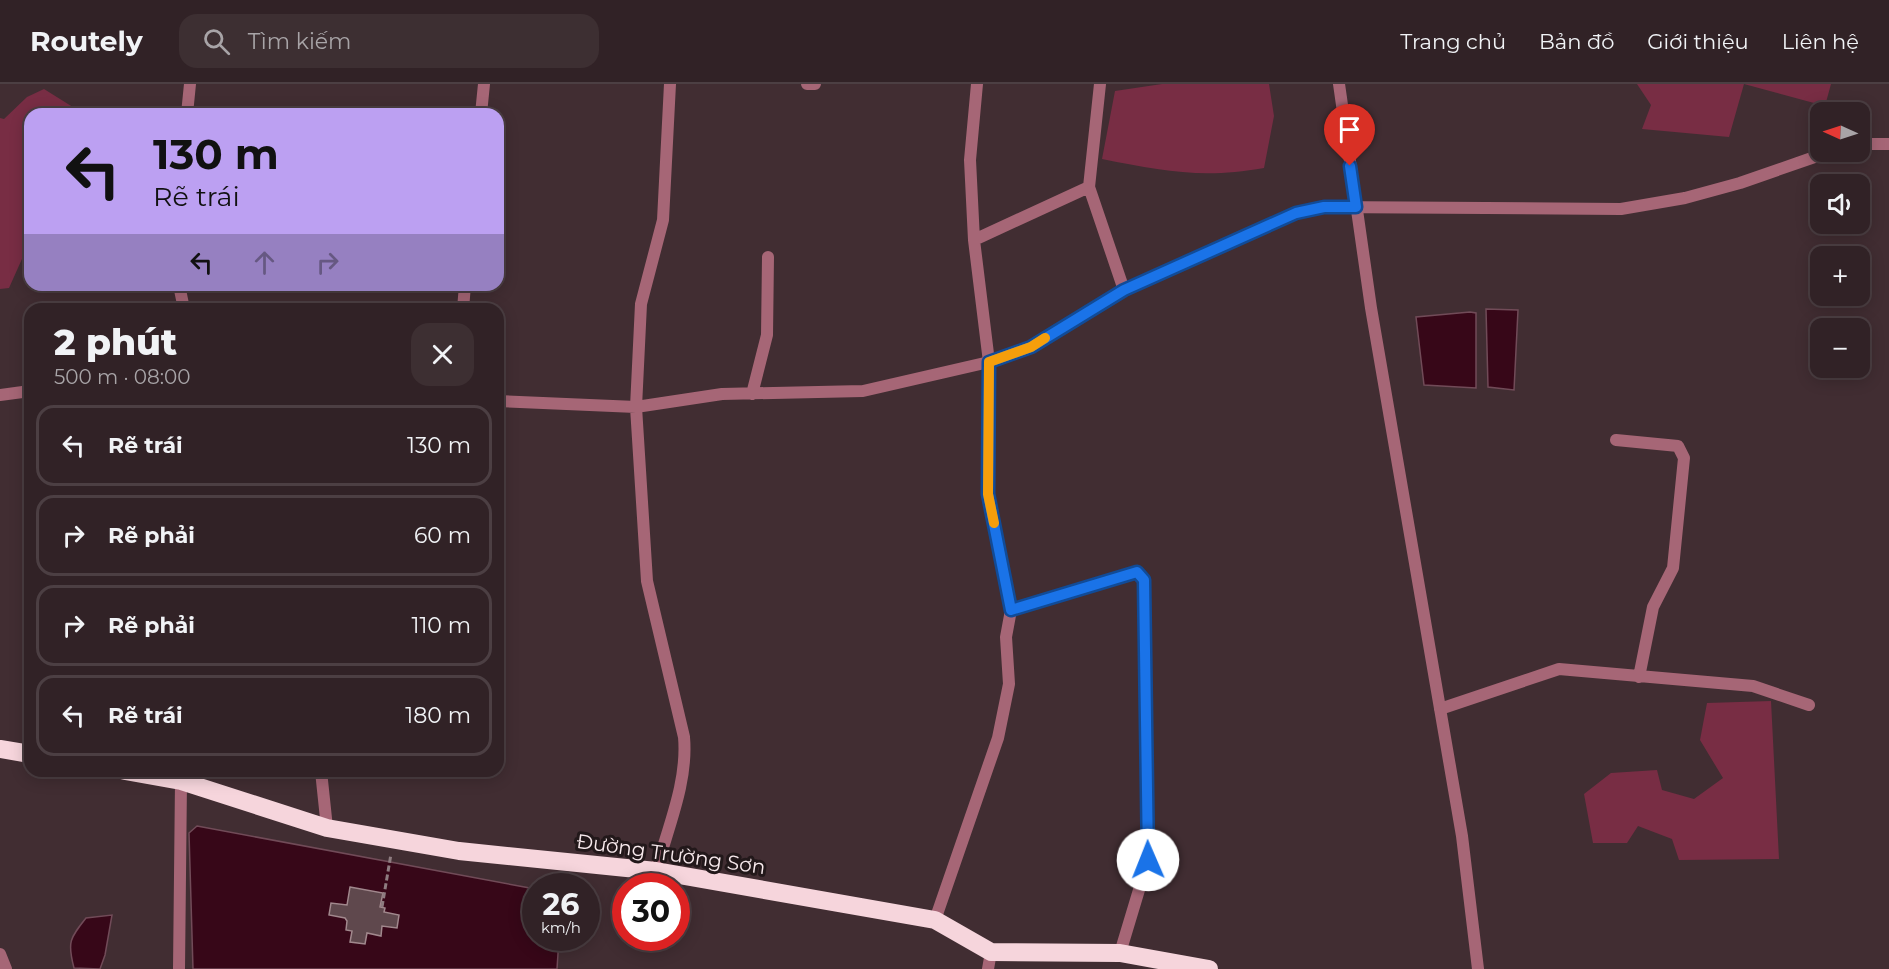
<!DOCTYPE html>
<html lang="vi">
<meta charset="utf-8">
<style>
body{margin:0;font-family:Montserrat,sans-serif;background:#3d2f32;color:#f1f3f6;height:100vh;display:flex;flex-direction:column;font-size:22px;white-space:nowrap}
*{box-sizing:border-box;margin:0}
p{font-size:20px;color:#a8a4a7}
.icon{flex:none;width:33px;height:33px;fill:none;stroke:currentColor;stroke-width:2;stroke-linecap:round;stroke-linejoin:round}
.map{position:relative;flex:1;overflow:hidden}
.sheet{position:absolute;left:24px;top:219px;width:480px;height:474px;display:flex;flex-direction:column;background:#312226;border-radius:18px;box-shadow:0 3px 15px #0003,0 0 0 2px #4c3f43}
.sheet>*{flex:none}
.hud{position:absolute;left:24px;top:24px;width:480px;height:183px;border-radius:18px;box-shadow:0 3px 15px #0003,0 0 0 2px #4c3f43;background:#bca0f2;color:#111;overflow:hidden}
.needle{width:39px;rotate:273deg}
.controls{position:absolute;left:1810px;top:18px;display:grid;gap:12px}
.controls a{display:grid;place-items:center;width:60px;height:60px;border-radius:12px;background:#312226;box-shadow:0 3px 15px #0003,0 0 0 2px #4c3f43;font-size:30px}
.speed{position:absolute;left:522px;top:789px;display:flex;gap:12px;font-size:30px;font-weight:700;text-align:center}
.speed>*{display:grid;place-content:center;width:78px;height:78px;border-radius:50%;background:#312226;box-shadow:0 3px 15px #0003,0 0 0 2px #4c3f43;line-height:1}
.speed small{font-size:15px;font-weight:400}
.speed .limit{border:9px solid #d22;background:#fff;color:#111}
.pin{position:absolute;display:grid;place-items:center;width:51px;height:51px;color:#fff;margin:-62px -26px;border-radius:50% 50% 50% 0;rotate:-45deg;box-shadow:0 0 6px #0007}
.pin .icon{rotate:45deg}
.me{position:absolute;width:66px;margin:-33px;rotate:359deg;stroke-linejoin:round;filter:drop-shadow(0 0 4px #0008)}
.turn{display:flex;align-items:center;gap:21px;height:126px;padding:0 30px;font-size:27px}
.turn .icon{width:78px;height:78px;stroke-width:2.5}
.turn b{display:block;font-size:42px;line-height:51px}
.lanes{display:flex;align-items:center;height:57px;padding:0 30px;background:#0003;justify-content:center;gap:30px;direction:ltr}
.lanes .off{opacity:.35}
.round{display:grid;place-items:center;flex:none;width:63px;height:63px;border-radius:18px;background:#3d2f32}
.overview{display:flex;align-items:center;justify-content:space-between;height:102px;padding:0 30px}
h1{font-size:36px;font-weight:800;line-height:45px}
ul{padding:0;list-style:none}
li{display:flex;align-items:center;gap:18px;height:81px;margin:0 12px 9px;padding:0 18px;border:3px solid #4c3f43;border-radius:18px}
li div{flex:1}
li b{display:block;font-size:22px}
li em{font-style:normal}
header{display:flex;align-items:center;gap:36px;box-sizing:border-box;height:84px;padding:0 30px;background:#312226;border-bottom:2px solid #4c3f43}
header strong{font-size:28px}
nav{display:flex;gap:33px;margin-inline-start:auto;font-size:21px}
.search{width:420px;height:54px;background:#3d2f32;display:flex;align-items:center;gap:15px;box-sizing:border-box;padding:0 21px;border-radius:18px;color:#a8a4a7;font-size:22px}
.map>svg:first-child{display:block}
.green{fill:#782d44}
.water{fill:#370718;stroke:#714b58;stroke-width:1.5}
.building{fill:#5f484d;stroke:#a1888d;stroke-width:1.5}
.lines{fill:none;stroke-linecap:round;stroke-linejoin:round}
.path{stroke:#8e7c80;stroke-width:3;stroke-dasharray:6 3;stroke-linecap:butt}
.street{stroke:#a66676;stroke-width:12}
.highway{stroke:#f6d5dc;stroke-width:18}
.route-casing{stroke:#114b97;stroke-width:15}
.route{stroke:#1a73e8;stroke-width:10}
.slow{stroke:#f59e0b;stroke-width:10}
.labels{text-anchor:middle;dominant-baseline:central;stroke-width:6;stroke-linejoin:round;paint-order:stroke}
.street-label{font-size:20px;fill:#f7e9ec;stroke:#22181a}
</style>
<header>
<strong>Routely</strong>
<div class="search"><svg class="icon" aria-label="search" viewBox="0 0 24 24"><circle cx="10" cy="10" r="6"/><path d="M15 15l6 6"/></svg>Tìm kiếm</div>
<nav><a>Trang chủ</a><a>Bản đồ</a><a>Giới thiệu</a><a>Liên hệ</a></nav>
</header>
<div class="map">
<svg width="1889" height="885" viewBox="0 0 1889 885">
<rect width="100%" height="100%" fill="#412d32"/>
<path class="green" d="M1162,0H1269L1274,32L1264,84C1203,95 1162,87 1102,75L1115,7Z
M1637,0H1831L1825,22L1744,0L1729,53L1642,45L1651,21Z
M44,5L76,25L73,30H30V157L9,204L0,205V34L4,35L27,13Z
M1771,617L1779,775L1679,776L1672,755L1638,742L1627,759H1593L1584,710L1611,689L1657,686L1662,706L1694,715L1723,694L1700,656L1707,619Z"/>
<path class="water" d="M1486,225L1518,226L1514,306L1488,303Z
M1470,228L1476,229V304L1424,301L1416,233Z
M197,742L535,805L536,854H559L557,885H193L189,749Z
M112,831L105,871L100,885L74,884C67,858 70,854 86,834Z"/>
<path class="building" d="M350,803L383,809L380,823L385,824L384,828L399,831L397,844L382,842L381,852L367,849L365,860L350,858L352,847L346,846L347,837L345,834L329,831L331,819L347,821Z"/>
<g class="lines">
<path class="path" d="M382,823L391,770"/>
<path class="street" d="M807,0H815
M1100,0L1089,103L1124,206
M1339,0L1371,224L1462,752L1478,885
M187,30L190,0
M481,30L484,0
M1860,60H1889
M974,156L1089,103
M179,201L184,225
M463,225L465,201
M752,310L767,251L768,173
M0,311L30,307
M498,317L636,323L722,310L863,307L989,278L1031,263L1124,206L1296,129L1324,123L1621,125L1685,114L1740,99L1829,68
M1616,356L1678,362L1684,374L1673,484L1653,523L1639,593
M1011,526L1137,488L1144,496L1148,776L1120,869
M1440,625L1559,585L1753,602L1809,621
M321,687L327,744
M656,787C668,743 688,698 684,653L647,497L636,323L641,220L663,136L670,0
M935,836L998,654L1009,600L1006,553L1011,526L988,410L989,278L974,156L970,76L977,0
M0,870L6,885
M179,885L181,697
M988,885L991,868"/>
<path class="highway" d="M0,665L30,670
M125,687L181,697L327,744L459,767L656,787L935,836L991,868L1120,869L1209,885"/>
</g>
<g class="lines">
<defs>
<path id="route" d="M1148,776L1144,496L1137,488L1011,526L988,410L989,278L1031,263L1124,206L1296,129L1324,123H1356L1350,82"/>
</defs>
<use href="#route" class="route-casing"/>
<use href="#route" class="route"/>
<path class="slow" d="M994,439L988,410L989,278L1031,263L1045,254"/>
</g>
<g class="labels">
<g class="street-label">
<text transform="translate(671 770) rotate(8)">Đường Trường Sơn</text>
</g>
</g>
</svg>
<div class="controls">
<a><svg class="needle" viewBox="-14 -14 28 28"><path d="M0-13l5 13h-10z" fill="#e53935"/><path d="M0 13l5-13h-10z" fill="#a8a4a7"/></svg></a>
<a><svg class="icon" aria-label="sound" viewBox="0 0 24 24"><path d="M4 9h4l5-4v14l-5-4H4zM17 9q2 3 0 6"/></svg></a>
<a>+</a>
<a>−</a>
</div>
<div class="speed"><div>26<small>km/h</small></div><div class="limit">30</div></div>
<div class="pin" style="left:1350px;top:82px;background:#d93025"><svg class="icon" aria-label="arrive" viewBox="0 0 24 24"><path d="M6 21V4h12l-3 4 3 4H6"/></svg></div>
<svg class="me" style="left:1148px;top:776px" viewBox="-20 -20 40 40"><circle r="19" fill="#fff"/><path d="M0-13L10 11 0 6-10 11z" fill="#1a73e8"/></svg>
<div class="hud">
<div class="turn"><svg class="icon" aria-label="left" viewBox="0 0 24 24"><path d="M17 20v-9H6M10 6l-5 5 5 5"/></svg><div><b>130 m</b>Rẽ trái</div></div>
<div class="lanes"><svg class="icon" aria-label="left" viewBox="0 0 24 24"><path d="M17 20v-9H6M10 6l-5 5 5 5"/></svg><svg class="icon off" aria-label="ahead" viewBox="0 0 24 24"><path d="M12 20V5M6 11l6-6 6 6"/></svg><svg class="icon off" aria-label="right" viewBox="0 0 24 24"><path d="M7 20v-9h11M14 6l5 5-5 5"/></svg></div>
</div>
<section class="sheet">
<div class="overview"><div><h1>2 phút</h1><p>500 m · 08:00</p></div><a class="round"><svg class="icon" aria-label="close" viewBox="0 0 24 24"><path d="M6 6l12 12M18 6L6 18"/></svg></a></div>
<ul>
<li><svg class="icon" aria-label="left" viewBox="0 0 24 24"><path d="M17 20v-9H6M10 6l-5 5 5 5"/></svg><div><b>Rẽ trái</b></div><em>130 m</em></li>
<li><svg class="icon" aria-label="right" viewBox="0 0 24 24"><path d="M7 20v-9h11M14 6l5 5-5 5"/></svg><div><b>Rẽ phải</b></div><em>60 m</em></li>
<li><svg class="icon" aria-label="right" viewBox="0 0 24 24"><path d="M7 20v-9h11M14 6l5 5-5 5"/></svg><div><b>Rẽ phải</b></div><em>110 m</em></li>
<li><svg class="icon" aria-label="left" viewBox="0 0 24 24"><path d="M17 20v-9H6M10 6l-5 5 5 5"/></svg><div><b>Rẽ trái</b></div><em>180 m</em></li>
</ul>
</section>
</div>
